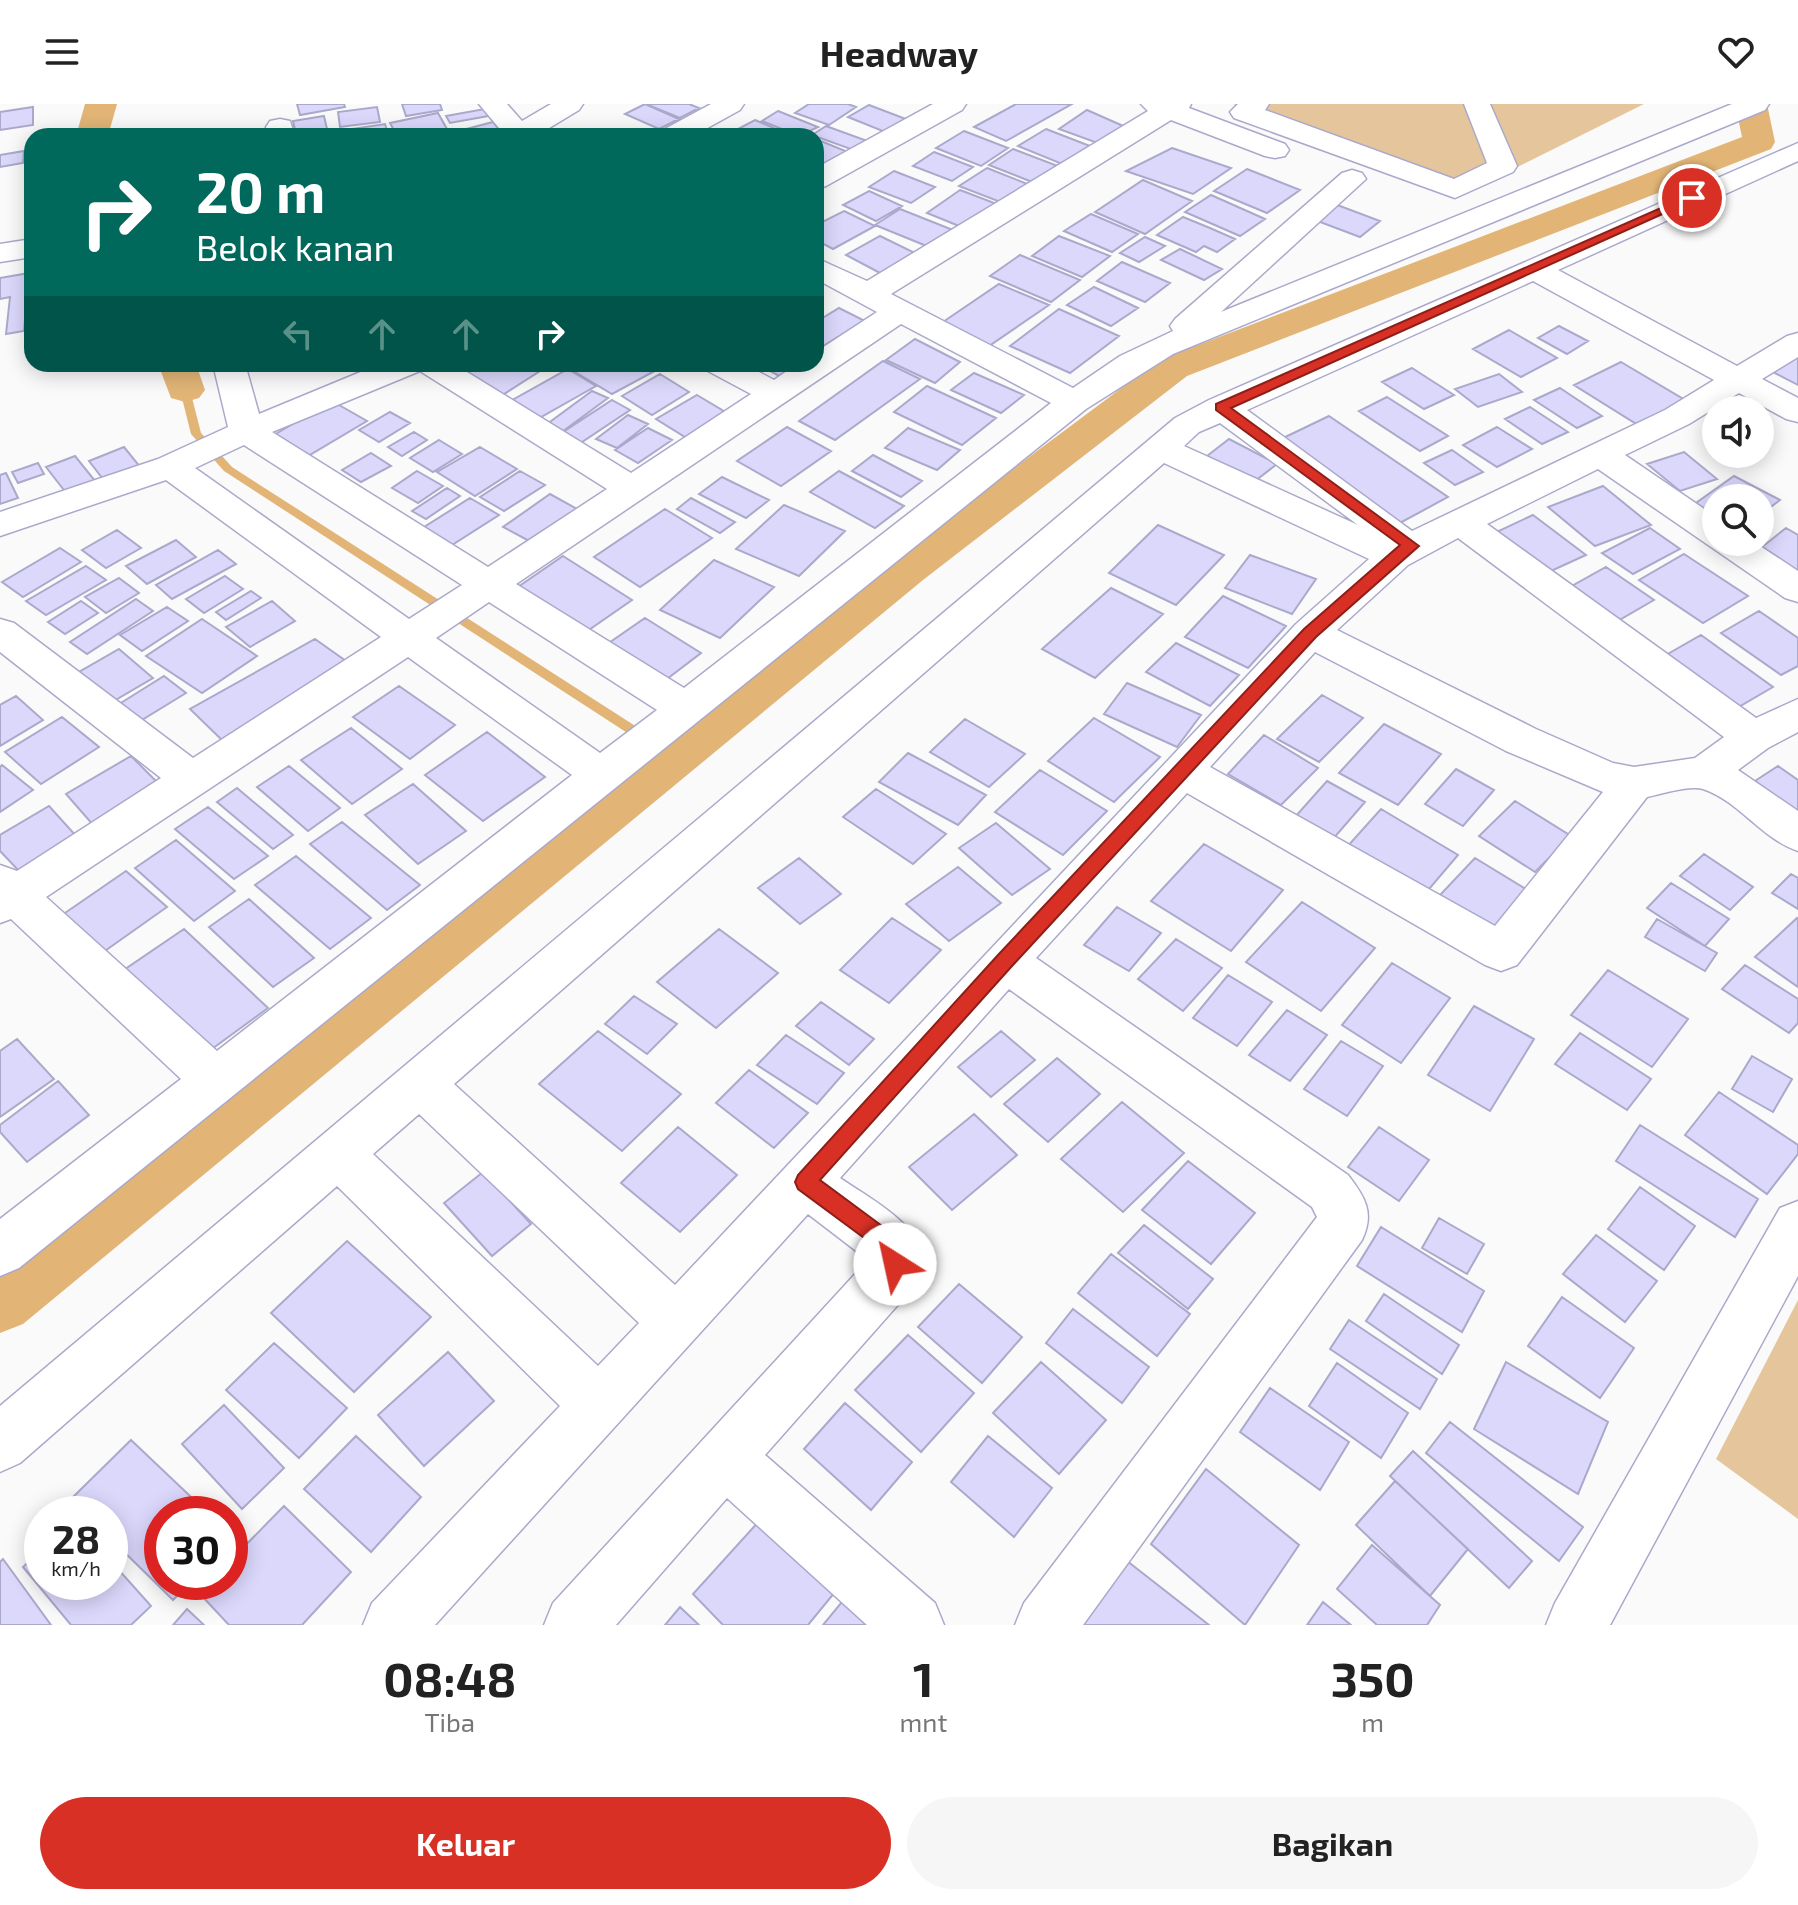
<!DOCTYPE html>
<html lang="id">
<style>
body{margin:0;font-family:"Exo 2",sans-serif;background:#f6f6f6;color:#222;height:100vh;display:flex;flex-direction:column;font-size:30px;white-space:nowrap}
*{box-sizing:border-box;margin:0}
p{font-size:26px;color:#767676}
.icon{flex:none;width:44px;height:44px;fill:none;stroke:currentColor;stroke-width:2;stroke-linecap:round;stroke-linejoin:round}
.map{position:relative;height:1521px;overflow:hidden}
.sheet{display:flex;flex-direction:column;background:#fff;flex:1}
.sheet>*{flex:none}
.guide{position:absolute;left:24px;top:24px;width:800px;height:244px;border-radius:24px;box-shadow:0 4px 20px #0003;background:#00695c;color:#fff;overflow:hidden}
.controls{position:absolute;left:1702px;top:292px;display:grid;gap:16px}
.controls a{display:grid;place-items:center;width:72px;height:72px;border-radius:50%;background:#fff;box-shadow:0 4px 20px #0003;font-size:40px}
.speed{position:absolute;left:24px;top:1392px;display:flex;gap:16px;font-size:40px;font-weight:700;text-align:center}
.speed>*{display:grid;place-content:center;width:104px;height:104px;border-radius:50%;background:#fff;box-shadow:0 4px 20px #0003;line-height:1}
.speed small{font-size:20px;font-weight:400}
.speed .limit{border:12px solid #d22;background:#fff;color:#111}
.pin{position:absolute;display:grid;place-items:center;width:68px;height:68px;color:#fff;margin:-34px;border:4px solid #fff;border-radius:50%;box-shadow:0 2px 8px #0007}
.me{position:absolute;width:88px;margin:-44px;rotate:325deg;stroke-linejoin:round;filter:drop-shadow(0 0 6px #0008)}
.turn{display:flex;align-items:center;gap:28px;height:168px;padding:0 40px;font-size:36px}
.turn .icon{width:104px;height:104px;stroke-width:2.5}
.turn b{display:block;font-size:56px;line-height:68px}
.lanes{display:flex;align-items:center;height:76px;padding:0 40px;background:#0003;justify-content:center;gap:40px;direction:ltr}
.lanes .off{opacity:.35}
.eta{display:flex;justify-content:space-evenly;align-items:center;height:136px;text-align:center}
.eta b{font-size:48px;font-weight:700;line-height:56px}
.button{display:flex;gap:16px;margin-top:auto;padding:16px 40px}
.button a{flex:1;height:92px;border-radius:48px;background:#d93025;color:#fff;font-size:32px;font-weight:700;line-height:92px;text-align:center}
.button a+a{background:#f6f6f6;color:#222}
header{display:flex;justify-content:space-between;align-items:center;height:104px;padding:0 40px;background:#fff;font-size:36px;font-weight:700}
.map>svg:first-child{display:block}
.green{fill:#e5c59b}
.lines{fill:none;stroke-linecap:round;stroke-linejoin:round}
.stream{fill:#e2b577;fill-rule:evenodd}
.canal{fill:#e2b577;fill-rule:evenodd}
.building{fill:#dbd8fc;stroke:#aba9cb;stroke-width:2}
.minor-casing{stroke:#aba9cb;stroke-width:3}
.minor{fill:#fff;fill-rule:evenodd}
.route{fill:#d93025;stroke:#8d1f18;stroke-width:2}
</style>
<header><svg class="icon" aria-label="menu" viewBox="0 0 24 24"><path d="M4 6h16M4 12h16M4 18h16"/></svg>Headway<svg class="icon" aria-label="heart" viewBox="0 0 24 24"><path d="M12 20l-8-8c-3-5 5-10 8-4 3-6 11-1 8 4z"/></svg></header>
<div class="map">
<svg width="1798" height="1521" viewBox="0 0 1798 1521">
<rect width="100%" height="100%" fill="#fafafa"/>
<path class="green" d="M1233,0H1644L1469,87Z
M1798,1196V1415L1716,1355Z"/>
<g class="lines">
<path class="stream" d="M185,283L190,286L201,329L232,363L679,650L681,653L679,656H669L224,367L191,330L180,286Z"/>
<path class="canal" d="M85,0H117L108,32H76Z
M1735,0H1767L1775,38L1771,45L1187,272L923,476L23,1220L0,1229V1160L891,456L1159,256L1742,33Z
M158,260H196L205,286L199,294L185,298L171,294Z"/>
</g>
<path class="building" d="M297,0H344L345,3L300,11Z
M402,0H440L442,6L406,12Z
M645,0L679,15L659,25L625,10Z
M646,0H689L699,4L680,14Z
M809,0H848L856,3L829,21L795,9Z
M1016,0H1072L1006,37L974,23Z
M869,1L911,17L890,30L848,13Z
M33,3V21L0,26V8Z
M377,3L380,18L340,23L338,8Z
M490,4L494,11L450,19L446,12Z
M1087,6L1130,25L1103,41L1059,25Z
M778,7L818,23L799,32L762,17Z
M438,9L447,25L397,32L390,19Z
M324,12L327,25L296,30L293,17Z
M755,16L792,32H753L738,25Z
M493,18L503,30L472,32L466,25Z
M385,20L389,32H332L331,28Z
M826,22L870,38L856,47L812,31Z
M1046,25L1090,42L1062,60L1018,42Z
M964,27L1008,44L981,62L936,44Z
M816,35L850,49L824,65L816,62Z
M1172,44L1231,64L1193,90L1126,67Z
M1013,45L1063,64L1040,81L989,61Z
M24,47L23,59L0,63V51Z
M934,48L973,63L952,77L913,62Z
M987,64L1035,83L1008,101L959,82Z
M1247,65L1300,86L1267,109L1214,87Z
M894,67L935,83L911,99L869,83Z
M1143,76L1192,97L1145,130L1095,108Z
M960,86L1002,102L969,126L927,109Z
M869,87L902,102L876,117L843,101Z
M1211,91L1265,115L1240,132L1185,108Z
M1332,99L1380,117L1360,133L1312,115Z
M900,105L958,128L934,145L875,121Z
M844,107L875,122L833,145L816,136V121Z
M1091,110L1138,130L1112,148L1064,127Z
M1183,113L1210,124L1235,135L1217,148L1204,142L1196,148L1157,131Z
M880,132L915,149L880,169L846,151Z
M1059,132L1110,152L1082,173L1032,152Z
M1145,133L1165,142L1139,158L1120,149Z
M1180,145L1222,165L1204,176L1161,156Z
M1020,151L1080,176L1051,198L990,172Z
M1122,158L1170,179L1145,198L1097,177Z
M29,169L24,227L6,230L10,193L0,195V174Z
M999,180L1049,201L989,242L940,220Z
M1094,183L1138,204L1111,222L1067,201Z
M839,204L865,217L816,246V218Z
M1059,205L1119,232L1070,269L1010,242Z
M1559,222L1588,237L1567,250L1538,234Z
M1509,226L1557,254L1521,273L1473,245Z
M915,235L960,258L935,279L886,256Z
M1798,247V281L1763,263Z
M883,257L920,275L835,336L799,317Z
M1621,258L1685,296L1638,321L1574,281Z
M475,260H551L501,292L459,271Z
M579,260H640L653,268L612,290L570,265Z
M757,260H805L783,274Z
M1412,264L1454,291L1424,305L1382,278Z
M568,265L596,282L534,317L507,299Z
M974,269L1024,291L1001,309L951,286Z
M660,270L689,288L652,311L622,292Z
M1499,270L1522,288L1478,303L1455,285Z
M927,282L996,314L962,341L894,308Z
M1560,284L1602,312L1577,324L1534,296Z
M592,287L608,294L555,333L539,326Z
M697,291L727,309L685,333L656,315Z
M1387,293L1448,332L1420,347L1359,307Z
M612,296L630,306L573,344L554,334Z
M332,297L367,317L308,352L274,331Z
M1530,303L1568,328L1542,340L1505,315Z
M390,308L410,319L379,338L359,326Z
M628,311L648,320L617,344L596,335Z
M1329,312L1448,393L1398,420L1279,336Z
M787,323L831,347L781,382L737,357Z
M1497,323L1532,345L1497,363L1463,341Z
M648,324L672,336L638,359L615,346Z
M908,324L960,346L937,366L885,344Z
M414,328L427,336L402,352L388,343Z
M1229,335L1277,360L1255,377L1207,352Z
M439,336L462,350L433,368L410,354Z
M124,343L141,364L106,379L89,357Z
M480,343L517,365L475,392L437,368Z
M1452,346L1483,368L1455,381L1424,359Z
M1684,348L1717,375L1680,387L1647,360Z
M371,349L391,362L361,378L342,366Z
M873,351L922,377L901,393L852,367Z
M75,352L100,383L71,395L46,363Z
M38,359L44,370L18,379L12,368Z
M417,367L443,382L418,399L392,384Z
M520,367L545,381L504,407L480,393Z
M839,367L904,402L875,424L810,388Z
M6,369L18,394L0,400V371Z
M1734,372L1780,396L1760,411V394H1716V419L1689,404Z
M722,373L769,396L746,414L699,390Z
M1603,382L1651,421L1595,442L1548,403Z
M447,384L460,392L426,415L412,407Z
M550,390L579,406L533,439L503,423Z
M470,394L499,411L441,448L413,430Z
M691,394L735,418L720,429L677,405Z
M784,401L845,427L799,472L736,445Z
M665,405L712,434L640,483L594,453Z
M1533,411L1586,451L1540,472L1488,432Z
M1158,421L1224,451L1176,501L1109,469Z
M1650,424L1680,445L1633,470L1602,449Z
M1786,424L1798,431V469L1757,447Z
M117,426L141,444L106,464L82,446Z
M176,436L196,453L147,480L126,462Z
M60,444L81,458L23,493L2,478Z
M218,446L236,460L172,495L156,481Z
M1684,450L1748,492L1703,519L1639,476Z
M1250,451L1316,475L1292,510L1225,484Z
M563,452L632,496L583,530L515,485Z
M714,456L774,483L720,534L660,506Z
M86,462L106,476L46,511L26,497Z
M1606,463L1654,496L1609,522L1561,488Z
M225,472L243,485L204,509L186,495Z
M119,474L139,489L106,509L85,493Z
M1111,484L1163,510L1095,574L1042,545Z
M251,487L261,494L226,516L216,508Z
M1223,492L1286,522L1248,564L1185,533Z
M136,495L153,507L87,550L70,538Z
M81,497L98,509L65,530L48,518Z
M272,497L295,517L250,543L226,523Z
M167,503L188,517L142,547L120,531Z
M1759,507L1798,534V562L1781,571L1721,529Z
M645,514L701,549L663,578L606,541Z
M202,515L257,552L202,589L146,552Z
M1701,531L1773,583L1730,608L1659,555Z
M315,535L353,562L226,640L190,605Z
M1176,539L1239,571L1210,602L1146,568Z
M119,545L153,574L112,598L79,568Z
M164,572L186,589L137,619L116,602Z
M1127,579L1201,611L1177,643L1104,610Z
M399,582L455,621L410,655L353,613Z
M1322,591L1363,614L1319,658L1277,635Z
M16,592L43,616L0,642V601Z
M62,613L99,643L41,680L5,648Z
M1094,614L1160,653L1114,698L1048,657Z
M965,615L1025,650L989,683L930,648Z
M1384,620L1441,650L1398,701L1339,669Z
M351,624L402,665L352,700L301,656Z
M487,628L545,673L483,717L425,671Z
M1264,631L1318,664L1281,701L1228,670Z
M908,649L986,691L958,721L879,678Z
M131,652L160,681L94,722L66,690Z
M2,661L33,686L0,708V663Z
M289,662L340,704L308,727L257,683Z
M1778,662L1798,676V709L1755,677Z
M1456,665L1494,686L1463,722L1425,700Z
M1040,666L1107,707L1063,751L995,708Z
M1327,677L1365,698L1333,735L1295,713Z
M413,680L466,727L418,760L365,711Z
M237,684L293,731L273,745L217,698Z
M876,685L946,730L913,760L843,713Z
M1515,697L1571,732L1535,768L1479,732Z
M49,702L77,733L19,767L0,747V731Z
M208,703L268,752L234,775L175,725Z
M1381,705L1458,751L1424,791L1346,744Z
M342,718L420,781L387,806L310,740Z
M996,719L1050,765L1012,791L959,744Z
M176,736L235,787L194,817L135,764Z
M1204,740L1283,786L1231,847L1151,797Z
M1704,750L1753,783L1730,806L1680,772Z
M296,752L371,814L330,845L255,781Z
M799,754L841,790L800,820L758,784Z
M1475,754L1529,787L1495,826L1440,791Z
M958,763L1001,799L949,837L906,800Z
M126,767L167,803L102,849L62,811Z
M1791,770L1798,774V805L1772,789Z
M1671,779L1729,815L1705,842L1647,804Z
M249,795L314,854L273,883L209,823Z
M1302,798L1375,844L1321,907L1246,858Z
M1117,803L1161,829L1129,867L1084,841Z
M892,814L941,846L889,899L840,866Z
M1797,814L1798,815V883L1755,853Z
M1657,815L1717,849L1705,867L1645,833Z
M184,825L268,904L201,953L118,870Z
M719,825L778,869L716,924L657,878Z
M1176,835L1222,864L1183,907L1138,875Z
M1392,859L1450,894L1401,959L1342,921Z
M1745,861L1798,895V919L1789,929L1722,885Z
M1608,866L1688,915L1652,963L1571,911Z
M1228,871L1272,898L1237,942L1193,914Z
M634,892L677,920L647,950L605,920Z
M821,898L874,935L849,961L796,922Z
M1474,902L1534,935L1490,1007L1428,971Z
M1287,906L1327,931L1290,977L1249,951Z
M598,927L681,990L622,1047L539,980Z
M1001,927L1035,956L991,993L958,963Z
M1580,929L1651,975L1627,1006L1555,960Z
M786,931L844,969L817,1000L757,961Z
M17,935L54,975L0,1013V947Z
M1341,937L1383,962L1347,1012L1304,985Z
M1752,952L1792,975L1773,1008L1732,985Z
M1057,954L1100,990L1048,1038L1004,1000Z
M749,966L808,1009L774,1044L716,999Z
M58,977L89,1011L27,1058L0,1028V1021Z
M1719,988L1798,1041V1050L1767,1090L1685,1031Z
M1122,998L1184,1049L1123,1108L1061,1055Z
M974,1010L1017,1051L952,1106L909,1063Z
M1640,1021L1758,1095L1735,1133L1616,1057Z
M678,1023L737,1071L680,1128L621,1079Z
M1379,1023L1429,1056L1399,1097L1348,1063Z
M1188,1057L1255,1109L1211,1160L1142,1106Z
M483,1068L531,1120L492,1152L444,1099Z
M1640,1083L1695,1122L1664,1166L1608,1125Z
M1439,1114L1484,1140L1467,1170L1422,1144Z
M1144,1121L1213,1175L1188,1205L1118,1149Z
M1381,1123L1484,1187L1462,1228L1357,1162Z
M1596,1131L1657,1177L1625,1218L1563,1170Z
M347,1137L431,1213L354,1288L271,1209Z
M1111,1150L1190,1210L1157,1252L1078,1189Z
M959,1180L1022,1233L982,1279L918,1223Z
M1384,1190L1459,1241L1442,1270L1366,1217Z
M1562,1193L1634,1244L1600,1294L1528,1242Z
M1073,1205L1149,1263L1122,1299L1046,1239Z
M1349,1216L1437,1275L1420,1305L1330,1245Z
M908,1231L974,1289L921,1348L855,1286Z
M274,1239L347,1304L299,1354L226,1286Z
M448,1248L494,1297L424,1362L378,1311Z
M1041,1258L1106,1316L1059,1370L993,1309Z
M1506,1258L1608,1318L1578,1390L1474,1325Z
M1337,1259L1408,1309L1381,1354L1309,1302Z
M1270,1284L1349,1338L1320,1386L1240,1328Z
M845,1299L912,1358L871,1406L804,1345Z
M224,1301L284,1364L242,1405L182,1340Z
M1450,1318L1583,1423L1559,1457L1426,1349Z
M356,1332L421,1393L371,1448L304,1385Z
M988,1332L1052,1384L1014,1433L951,1378Z
M131,1336L209,1410H162V1478H191L173,1496L110,1434V1410H86L71,1395Z
M1413,1347L1532,1457L1509,1484L1390,1372Z
M1206,1365L1299,1441L1245,1521L1151,1440Z
M1395,1377L1468,1445L1430,1492L1356,1421Z
M284,1402L351,1468L302,1521H229L199,1489L209,1478H230V1457Z
M761,1415L835,1488L808,1521H723L693,1490Z
M1372,1441L1440,1501L1427,1521H1377L1337,1485Z
M42,1445V1478H110V1456L151,1502L131,1521H71L23,1463Z
M1113,1446L1209,1521H1084L1071,1510Z
M3,1455L51,1521H0V1458Z
M846,1493L876,1521H823Z
M1323,1498L1351,1521H1307Z
M680,1503L699,1521H665Z
M187,1505L204,1521H173Z"/>
<g class="lines">
<defs>
<path id="minor" d="M479,0H507L522,17L551,0H583L579,6L536,32H502L504,30Z
M711,0H744L740,6L693,32H659L663,26Z
M933,0H966L962,6L826,82L816,85V64Z
M1141,0H1191L1189,4L1285,40L1289,46L1285,52L1275,54L1265,52L1171,16L891,190L1073,284L1120,252L1173,227L1170,222L1175,215L1342,69L1352,66L1362,69L1366,75L1221,208L1732,0H1769L1765,6L1173,250L1086,305L19,1164L0,1172V1115L181,975L11,815L0,819V761L17,767L161,674L0,548V515L14,519L193,654L381,533L166,376L0,432V408L158,355L228,323L213,260H245L259,310L380,260H454L631,369L751,290L708,267L704,260H744L774,276L797,260H816V248L877,208L816,175V154L867,177L1148,7ZM901,220L1051,299L684,584L516,480ZM420,267L607,385L488,463L272,328ZM244,341L462,481L409,515L195,364ZM489,498L657,606L600,649L436,534ZM408,553L572,671L217,947L46,793Z
M1238,0H1269L1265,6L1454,75L1487,59L1464,0H1490L1517,62L1513,68L1455,94L1234,14L1230,8Z
M280,15L290,17L295,32H267L266,23L270,17Z
M1798,39V57L1558,166L1737,262L1787,232L1798,229V253L1762,275L1798,294V318L1786,315L1739,289L1689,320L1625,351L1716,413V438H1754L1798,467V498L1785,494L1598,365L1487,420L1756,614L1798,595V628L1768,644L1738,666L1798,707V747C1762,735 1739,697 1703,685C1689,681 1662,690 1647,693L1517,861L1501,867L1485,861L1187,689L1036,854L1348,1071C1365,1093 1375,1109 1362,1136L1083,1521H1015L1024,1499L1317,1113L1312,1103L1009,885L840,1074C867,1093 929,1124 921,1162C919,1170 914,1178 911,1186L765,1351L935,1499L944,1521H867L727,1394L616,1521H544L553,1499L868,1156L808,1110L435,1521H363L372,1499L560,1302L337,1082L20,1359L0,1368V1302L1175,314L1209,296ZM1533,177L1714,276L1665,306L1412,427L1247,306ZM1220,319L1358,421L1184,342L1199,328ZM1164,359L1369,455L1296,520L675,1181L454,980ZM1458,434L1724,633L1695,654L1634,663L1613,659L1536,625L1337,526L1408,461ZM1315,548L1506,647L1603,688L1495,822L1210,663ZM419,1010L639,1219L598,1262L373,1050Z
M32,135V153L0,158V140Z
M1798,1097V1172L1610,1521H1546L1555,1499L1780,1104Z"/>
</defs>
<use href="#minor" class="minor-casing"/>
<use href="#minor" class="minor"/>
</g>
<path class="route" d="M1688,92L1698,94L1231,304L1419,442L1316,533L1012,862L820,1076L901,1136L906,1160L903,1167L895,1170L888,1167L883,1148L798,1085L795,1078L798,1071L998,851L1304,525L1400,441L1216,306V300Z"/>
</svg>
<div class="controls">
<a><svg class="icon" aria-label="sound" viewBox="0 0 24 24"><path d="M4 9h4l5-4v14l-5-4H4zM17 9q2 3 0 6"/></svg></a>
<a><svg class="icon" aria-label="search" viewBox="0 0 24 24"><circle cx="10" cy="10" r="6"/><path d="M15 15l6 6"/></svg></a>
</div>
<div class="speed"><div>28<small>km/h</small></div><div class="limit">30</div></div>
<div class="pin" style="left:1692px;top:94px;background:#d93025"><svg class="icon" aria-label="arrive" viewBox="0 0 24 24"><path d="M6 21V4h12l-3 4 3 4H6"/></svg></div>
<svg class="me" style="left:895px;top:1160px" viewBox="-20 -20 40 40"><circle r="19" fill="#fff"/><path d="M0-13L10 11 0 6-10 11z" fill="#d93025"/></svg>
<div class="guide">
<div class="turn"><svg class="icon" aria-label="right" viewBox="0 0 24 24"><path d="M7 20v-9h11M14 6l5 5-5 5"/></svg><div><b>20 m</b>Belok kanan</div></div>
<div class="lanes"><svg class="icon off" aria-label="left" viewBox="0 0 24 24"><path d="M17 20v-9H6M10 6l-5 5 5 5"/></svg><svg class="icon off" aria-label="ahead" viewBox="0 0 24 24"><path d="M12 20V5M6 11l6-6 6 6"/></svg><svg class="icon off" aria-label="ahead" viewBox="0 0 24 24"><path d="M12 20V5M6 11l6-6 6 6"/></svg><svg class="icon" aria-label="right" viewBox="0 0 24 24"><path d="M7 20v-9h11M14 6l5 5-5 5"/></svg></div>
</div>
</div>
<section class="sheet">
<div class="eta">
<div><b>08:48</b><p>Tiba</p></div>
<div><b>1</b><p>mnt</p></div>
<div><b>350</b><p>m</p></div>
</div>
<div class="button"><a>Keluar</a><a>Bagikan</a></div>
</section>
